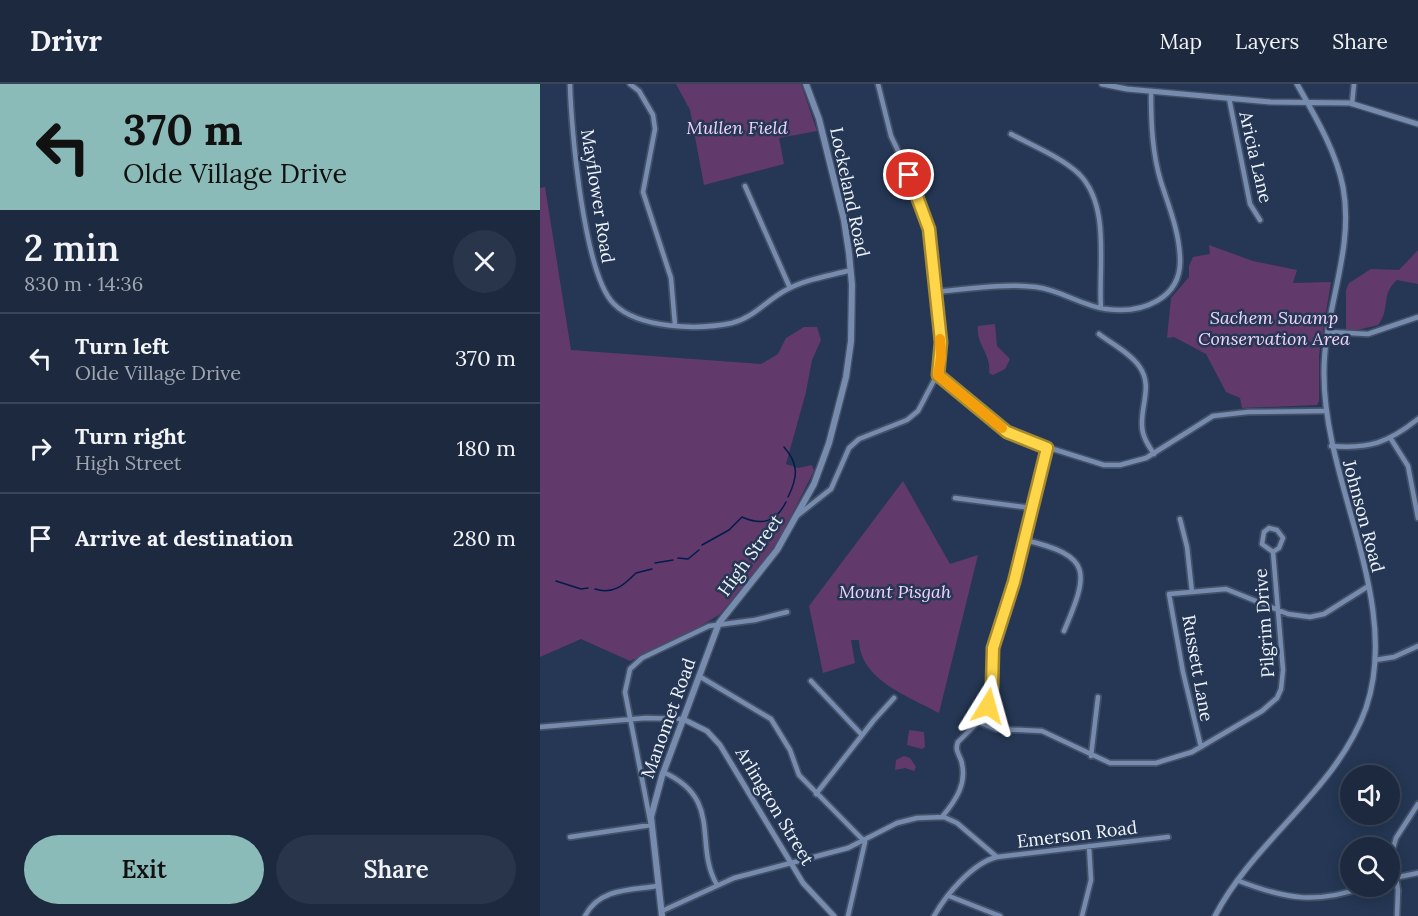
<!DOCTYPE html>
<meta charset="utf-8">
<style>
body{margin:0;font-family:Lora,serif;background:#29354a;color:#f1f3f6;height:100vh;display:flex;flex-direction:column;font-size:22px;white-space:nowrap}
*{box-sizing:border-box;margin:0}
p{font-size:20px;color:#a0a6b0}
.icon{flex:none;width:33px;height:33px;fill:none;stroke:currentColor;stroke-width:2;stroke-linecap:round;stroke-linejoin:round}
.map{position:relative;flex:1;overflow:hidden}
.sheet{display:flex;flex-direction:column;background:#1c293f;width:540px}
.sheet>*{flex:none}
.top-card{background:#8bbbb9;color:#111;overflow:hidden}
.tools{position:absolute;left:800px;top:681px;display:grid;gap:12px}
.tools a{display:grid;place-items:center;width:60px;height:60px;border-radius:50%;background:#1c293f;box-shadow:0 3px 15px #0003,0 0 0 2px #3a4559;font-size:30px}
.pin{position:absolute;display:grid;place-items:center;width:51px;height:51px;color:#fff;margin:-26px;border:3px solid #fff;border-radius:50%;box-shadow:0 2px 6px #0007}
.me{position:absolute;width:66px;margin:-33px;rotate:8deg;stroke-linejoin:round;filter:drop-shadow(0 0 4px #0008)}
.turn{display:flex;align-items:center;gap:21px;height:126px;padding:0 24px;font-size:27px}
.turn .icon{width:78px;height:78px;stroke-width:2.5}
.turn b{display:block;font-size:42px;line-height:51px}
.round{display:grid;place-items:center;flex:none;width:63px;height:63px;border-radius:32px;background:#29354a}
.headline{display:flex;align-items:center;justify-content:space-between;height:102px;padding:0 24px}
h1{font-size:36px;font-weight:600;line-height:45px}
.action{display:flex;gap:12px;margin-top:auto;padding:12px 24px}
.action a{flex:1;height:69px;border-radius:36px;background:#8bbbb9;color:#111;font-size:24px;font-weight:600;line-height:69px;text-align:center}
.action a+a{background:#29354a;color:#f1f3f6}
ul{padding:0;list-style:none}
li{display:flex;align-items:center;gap:18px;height:90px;padding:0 24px;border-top:2px solid #3a4559}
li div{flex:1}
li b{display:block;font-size:22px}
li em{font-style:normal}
header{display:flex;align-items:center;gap:36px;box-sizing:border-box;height:84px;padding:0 30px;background:#1c293f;border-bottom:2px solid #3a4559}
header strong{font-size:28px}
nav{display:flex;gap:33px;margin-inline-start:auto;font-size:21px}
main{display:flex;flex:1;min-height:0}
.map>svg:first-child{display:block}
.green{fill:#62396b}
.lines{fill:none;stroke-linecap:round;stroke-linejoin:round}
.stream{stroke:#011c4c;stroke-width:1.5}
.minor-casing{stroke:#435168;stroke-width:8}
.tertiary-casing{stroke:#435168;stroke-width:8}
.secondary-casing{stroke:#435168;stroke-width:9}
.minor{stroke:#768bad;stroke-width:4.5}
.tertiary{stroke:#768bad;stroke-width:5}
.secondary{stroke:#768bad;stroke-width:6}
.route-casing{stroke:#a68a30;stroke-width:15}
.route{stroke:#ffd54a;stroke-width:10}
.slow{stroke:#f59e0b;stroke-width:10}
.labels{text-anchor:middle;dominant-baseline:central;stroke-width:5;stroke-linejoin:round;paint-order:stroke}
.park-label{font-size:18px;font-style:italic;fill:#f3d5fa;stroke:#253754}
.street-label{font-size:18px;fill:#eff4fb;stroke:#253754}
</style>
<header>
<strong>Drivr</strong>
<nav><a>Map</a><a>Layers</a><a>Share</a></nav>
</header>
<main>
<section class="sheet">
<div class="top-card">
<div class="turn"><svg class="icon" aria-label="left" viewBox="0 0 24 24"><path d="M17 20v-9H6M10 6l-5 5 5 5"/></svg><div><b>370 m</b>Olde Village Drive</div></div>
</div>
<div class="headline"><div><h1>2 min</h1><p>830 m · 14:36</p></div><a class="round"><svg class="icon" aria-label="close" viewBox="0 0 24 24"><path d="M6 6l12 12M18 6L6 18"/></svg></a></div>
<ul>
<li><svg class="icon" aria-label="left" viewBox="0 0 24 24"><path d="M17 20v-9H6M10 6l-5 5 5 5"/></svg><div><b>Turn left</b><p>Olde Village Drive</p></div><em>370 m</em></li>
<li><svg class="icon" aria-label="right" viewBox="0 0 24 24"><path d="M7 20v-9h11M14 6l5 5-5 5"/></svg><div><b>Turn right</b><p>High Street</p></div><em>180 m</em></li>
<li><svg class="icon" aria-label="arrive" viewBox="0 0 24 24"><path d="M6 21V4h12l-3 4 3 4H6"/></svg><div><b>Arrive at destination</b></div><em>280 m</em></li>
</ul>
<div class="action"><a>Exit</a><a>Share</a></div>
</section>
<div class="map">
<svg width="878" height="832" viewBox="0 0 878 832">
<rect width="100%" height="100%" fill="#253754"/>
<path class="green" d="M136,0H261L277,47L239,54L244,80L164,101L150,26Z
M5,103L31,266L221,280L238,270L246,254L264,243H277L281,256L272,276L266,308L246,380L258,384L272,381L274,387L242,450L226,474L180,530L148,550L90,577L41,555L0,573V104Z
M669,161L713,177L757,186L753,199L791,198L779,271V317L777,321L702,324L700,314L686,308L666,270L634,253L627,254L631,214L649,193V182L653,173L670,170Z
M878,166V200L857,196C840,211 851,225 838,241L813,247L806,245V206L809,199L831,185L859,186Z
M455,240L457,262L470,275L465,285L453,291L449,289C452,271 435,259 438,242Z
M363,397L410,480L438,471L399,629C368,612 320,596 319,556H311L315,579L283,589L269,522Z
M369,646L384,648L385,663L382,665L367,661Z
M364,672L370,674L376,683L374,687L365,684L355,686L356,676Z"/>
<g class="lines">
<path class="stream" d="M244,363C259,380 258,393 248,413
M162,461L189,446L202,433C222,442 236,438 246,418
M138,474L148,475L159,466
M115,479L133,476
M16,497L41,505L48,504
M55,505C74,511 85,500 96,489L112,485"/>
<defs>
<path id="minor" d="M30,0C31,45 44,191 74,220C99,245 159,246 192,239C213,234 227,216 246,206C266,195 289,192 311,186
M90,0L99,7L113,31L115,45L103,108L131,194L135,241
M689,14L710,120L720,136
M812,20L814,0
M471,50C493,62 521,73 539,90C571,122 558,183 561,224
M205,102L250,204
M396,208C428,205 464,199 496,203C521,206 542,222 566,225C602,230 642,215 640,174C639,147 629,123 621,98C612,69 611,37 611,7
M788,248L828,250L878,233
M559,250C572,260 590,269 599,282C613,301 601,320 602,341C602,352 608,361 614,370
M398,291L478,354L564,381H580L606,374L673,332L708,328L786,327
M851,355L868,382L878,434
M791,362C829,365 848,359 878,335
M415,414L492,424
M258,431L291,405L309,364L319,355L367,336L378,327L399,287L401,258L389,145L377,107L351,52L338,0
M640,435L647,463L652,508
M485,456C553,472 549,488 524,547
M835,576L854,573L878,562
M159,592L231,635L250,666L259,691L325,758L308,832
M271,597L322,651
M438,638L456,645L502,647L570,679H616L652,668L722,627L737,614L741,605L743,586L733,468L739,464L743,454L737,446L729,444L724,448L722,460L733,468
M0,643L106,634L143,635
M661,663L643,588L629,510L686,505L748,530L770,533L784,530L827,503
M551,672L558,613
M123,688C184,715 153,760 177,801
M276,710L334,636L354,614
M402,733C416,716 428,699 421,676C418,669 415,665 418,658L442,634L450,616L453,564L474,498L507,364
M30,753L111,741L85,608L90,585L102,574L169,542L215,536L247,528
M849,795L878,789
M699,797C748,816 777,820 828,802
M409,812L460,832
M122,827L194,794L308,764L357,739L377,734L404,733L417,739L457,773L628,753
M45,832C59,804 91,806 118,802
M394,832C406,811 432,779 457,773
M542,832L551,796L549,762
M857,832L858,806L852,768L856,754L878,720"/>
<path id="tertiary" d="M562,0L587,5L730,18L810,19L878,40
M143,635L167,647L180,661L263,799L294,832
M675,832C714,756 797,706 826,624C862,518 784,399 784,291C783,227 815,167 803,103C796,67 775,32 757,0"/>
<path id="secondary" d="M122,832L111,733L122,692L179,539L237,466L274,400L289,359L306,293L311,257L312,201L309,169L304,136L279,35L266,0"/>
</defs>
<use href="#minor" class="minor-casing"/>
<use href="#tertiary" class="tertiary-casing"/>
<use href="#secondary" class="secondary-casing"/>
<use href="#minor" class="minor"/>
<use href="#tertiary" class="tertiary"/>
<use href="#secondary" class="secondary"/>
</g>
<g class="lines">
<defs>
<path id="route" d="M369,91L389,145L401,258L398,291L467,348L507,364L474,498L453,564L452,603L448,622"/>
</defs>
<use href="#route" class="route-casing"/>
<use href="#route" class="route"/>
<path class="slow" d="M400,255L401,273L398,291L462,344"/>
</g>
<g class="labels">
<g class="park-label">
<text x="197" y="43">Mullen Field</text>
<text x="734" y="233">Sachem Swamp<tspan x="734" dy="21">Conservation Area</tspan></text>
<text x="355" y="507">Mount Pisgah</text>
</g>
<g class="street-label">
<text transform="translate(716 73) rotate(77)">Aricia Lane</text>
<text transform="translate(310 108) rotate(78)">Lockeland Road</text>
<text transform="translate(58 112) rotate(81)">Mayflower Road</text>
<text transform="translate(824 432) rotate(75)">Johnson Road</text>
<text transform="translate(210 471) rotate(-54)">High Street</text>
<text transform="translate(724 539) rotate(-94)">Pilgrim Drive</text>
<text transform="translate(658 584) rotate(80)">Russett Lane</text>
<text transform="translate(128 634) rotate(-70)">Manomet Road</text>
<text transform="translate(235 722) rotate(59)">Arlington Street</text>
<text transform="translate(537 750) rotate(-7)">Emerson Road</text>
</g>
</g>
</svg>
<div class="tools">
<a><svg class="icon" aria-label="sound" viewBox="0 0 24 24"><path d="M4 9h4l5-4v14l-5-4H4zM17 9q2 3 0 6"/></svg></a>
<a><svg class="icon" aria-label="search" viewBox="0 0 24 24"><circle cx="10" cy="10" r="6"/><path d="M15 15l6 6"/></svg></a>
</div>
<div class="pin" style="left:369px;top:91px;background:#d93025"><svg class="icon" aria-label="arrive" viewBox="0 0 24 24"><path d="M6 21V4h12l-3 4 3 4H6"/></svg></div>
<svg class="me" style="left:448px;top:622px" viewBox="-20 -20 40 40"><path d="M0-17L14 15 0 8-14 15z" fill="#ffd54a" stroke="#fff" stroke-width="4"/></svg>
</div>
</main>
